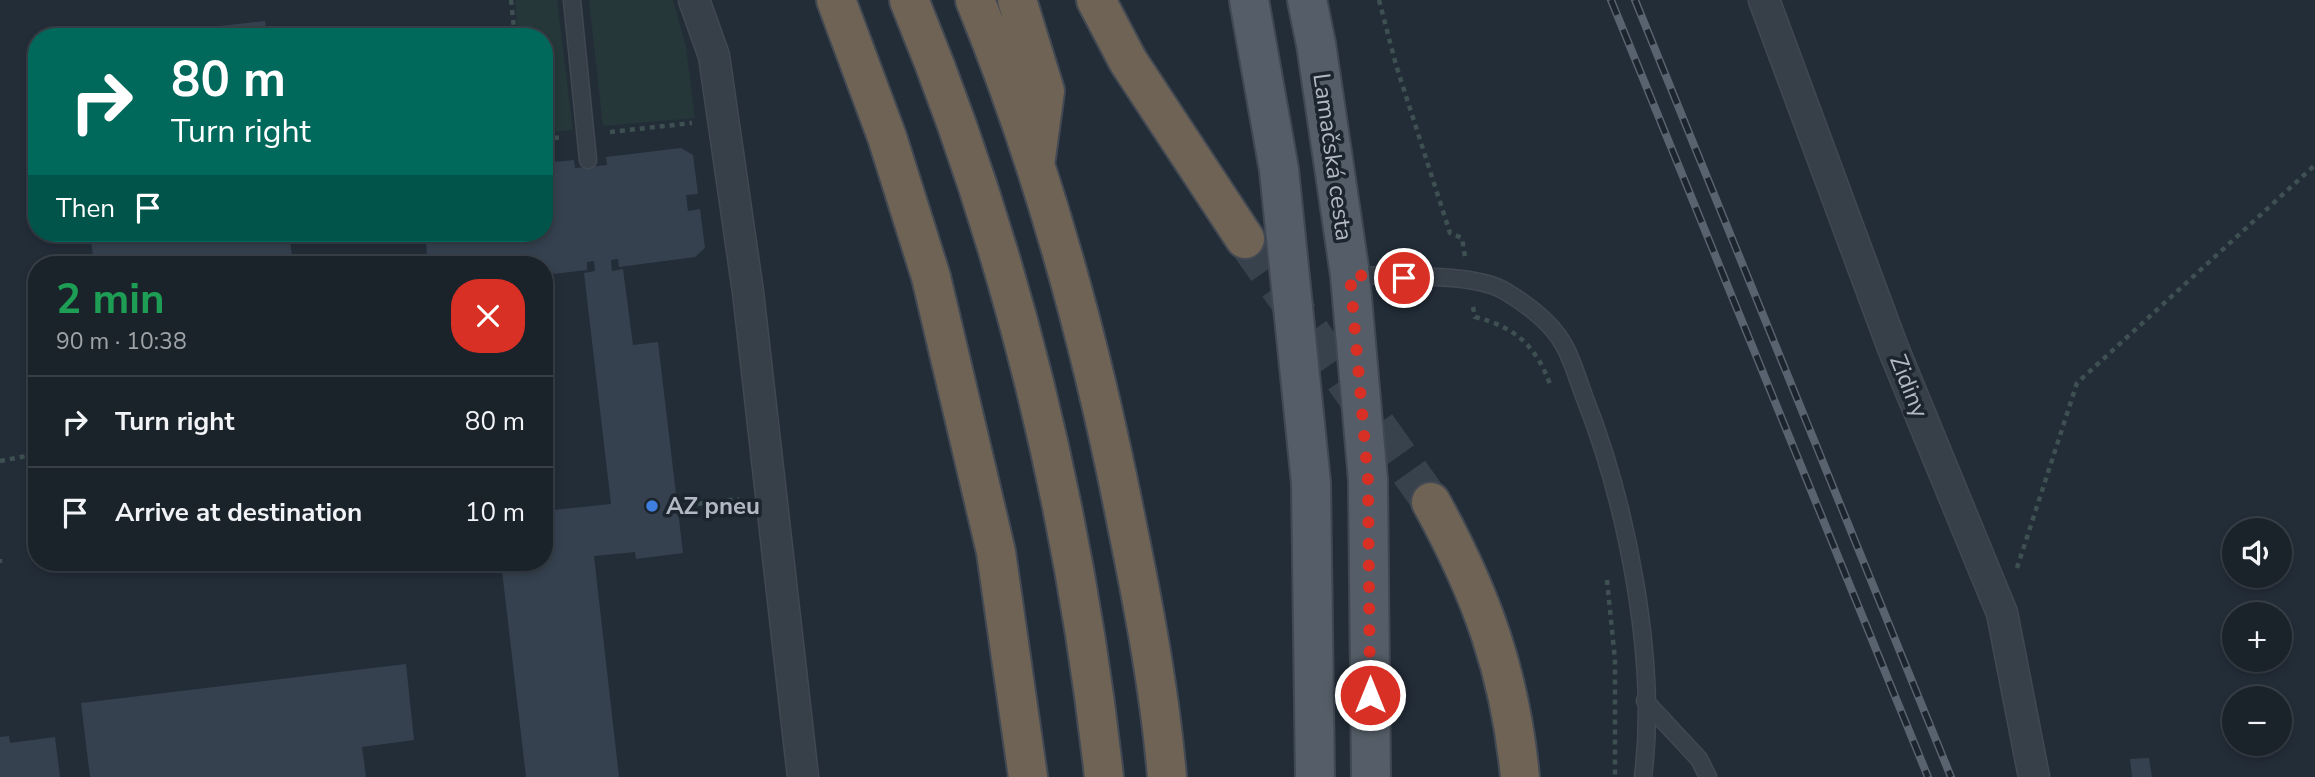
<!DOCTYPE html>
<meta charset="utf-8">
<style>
body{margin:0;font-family:"Nunito Sans",sans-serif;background:#272f36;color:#f1f3f6;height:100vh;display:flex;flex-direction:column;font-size:26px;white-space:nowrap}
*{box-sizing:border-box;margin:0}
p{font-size:23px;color:#9fa4a8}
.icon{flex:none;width:38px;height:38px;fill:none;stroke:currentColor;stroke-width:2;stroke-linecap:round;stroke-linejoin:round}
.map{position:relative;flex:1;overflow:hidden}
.panel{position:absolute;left:28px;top:256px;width:525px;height:315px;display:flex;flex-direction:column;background:#1a222a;border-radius:28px;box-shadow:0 4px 10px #0003,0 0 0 2px #383f47}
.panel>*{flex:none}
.banner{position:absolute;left:28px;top:28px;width:525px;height:214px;border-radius:28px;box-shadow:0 4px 10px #0003,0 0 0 2px #383f47;background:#00695c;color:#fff;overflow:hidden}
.buttons{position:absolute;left:2222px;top:518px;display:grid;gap:14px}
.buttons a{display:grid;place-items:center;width:70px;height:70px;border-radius:50%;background:#1a222a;box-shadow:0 4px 10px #0003,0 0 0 2px #383f47;font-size:35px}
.pin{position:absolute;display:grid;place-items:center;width:60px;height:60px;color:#fff;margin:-30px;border:4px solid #fff;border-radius:50%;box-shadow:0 2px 7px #0007}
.me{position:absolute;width:77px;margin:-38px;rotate:0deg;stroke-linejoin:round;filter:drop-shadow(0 0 5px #0008)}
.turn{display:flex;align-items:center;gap:24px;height:147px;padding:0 28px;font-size:32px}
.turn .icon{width:91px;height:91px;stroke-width:2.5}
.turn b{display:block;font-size:49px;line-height:60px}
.then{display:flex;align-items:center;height:66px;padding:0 28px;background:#0003;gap:14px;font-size:26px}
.round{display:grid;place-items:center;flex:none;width:74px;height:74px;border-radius:28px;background:#272f36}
.summary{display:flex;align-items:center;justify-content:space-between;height:119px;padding:0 28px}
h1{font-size:42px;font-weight:700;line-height:52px;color:#1e9e55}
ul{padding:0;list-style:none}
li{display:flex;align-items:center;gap:21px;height:91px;padding:0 28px;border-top:2px solid #383f47}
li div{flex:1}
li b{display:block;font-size:26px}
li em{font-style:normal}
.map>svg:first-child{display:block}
.green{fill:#253739}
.building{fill:#35414f}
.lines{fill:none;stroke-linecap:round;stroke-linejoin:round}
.motorway-tunnel{stroke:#38424d;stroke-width:38;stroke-dasharray:38 19;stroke-linecap:butt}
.service-casing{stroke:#404852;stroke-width:19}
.minor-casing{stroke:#404852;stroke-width:33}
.primary-casing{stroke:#404852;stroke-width:42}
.motorway-casing{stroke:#424953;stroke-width:42}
.path{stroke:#3e5051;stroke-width:4.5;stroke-dasharray:5 5;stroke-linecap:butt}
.service{stroke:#373f48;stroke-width:16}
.minor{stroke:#373f48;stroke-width:30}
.primary{stroke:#555e68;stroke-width:38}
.motorway{stroke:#6e6354;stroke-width:38}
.rail-casing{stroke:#59636f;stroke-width:8}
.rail{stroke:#1c242d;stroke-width:5;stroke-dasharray:16;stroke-linecap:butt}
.route{stroke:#d93025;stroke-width:12;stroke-dasharray:0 21.6}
.shop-dot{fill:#3f7fe0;stroke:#1c242d;stroke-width:2.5}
.labels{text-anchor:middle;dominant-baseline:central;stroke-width:7;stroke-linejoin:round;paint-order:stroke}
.street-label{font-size:24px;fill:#b2b9c5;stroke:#1c242d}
.poi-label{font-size:24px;font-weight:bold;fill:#b2b9c5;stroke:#1c242d;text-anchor:start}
</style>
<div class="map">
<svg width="2315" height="777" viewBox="0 0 2315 777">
<rect width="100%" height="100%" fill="#232d38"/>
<path class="green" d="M515,0H557L573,130L544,133V37H518Z
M589,0H673L686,47L695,118L603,126Z"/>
<path class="building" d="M265,21L267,37H137V35Z
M681,148L693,155L698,194L686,195L688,211L700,209L705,248L695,257L619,267L618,259L611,260L612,271L623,269L633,345L658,342L683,553L636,559L635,552L594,556L619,777H526L501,562H544V511L611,504L584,273L595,271L594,261L587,262V270L544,275V264H428L425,233H544V163L574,160L575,168L607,165L606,157Z
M90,233H289L293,264H94Z
M406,664L414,740L362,747L366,777H90L81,703Z
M9,736L10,743L55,737L60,777H0V737Z
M2149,758L2152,777H2132L2130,759Z"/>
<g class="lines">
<path class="motorway-tunnel" d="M1245,239L1431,502"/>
<defs>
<path id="service" d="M572,0L588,160
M1350,275C1389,277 1470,272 1503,290C1527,304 1552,322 1565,347C1573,362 1578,380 1584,396C1627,504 1658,661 1643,777
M1645,701L1699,759L1708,777"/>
<path id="minor" d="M694,0L714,56L748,292L803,777
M1764,0L1893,348L2002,613L2034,777"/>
<path id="primary" d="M1249,0L1279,170L1311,483L1315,777
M1307,0L1316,44L1350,275L1368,480L1371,777"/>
<path id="motorway" d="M836,0L887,137L931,277L996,552L1028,777
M909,0C1011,247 1075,512 1104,777
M975,0C1044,169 1092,346 1127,525C1144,608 1160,693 1167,777
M1017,0L1045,91L1036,158
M1096,0L1128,61L1245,239
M1431,502C1481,593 1510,672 1520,777"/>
</defs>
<use href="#service" class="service-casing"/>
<use href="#minor" class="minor-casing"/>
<use href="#primary" class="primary-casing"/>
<use href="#motorway" class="motorway-casing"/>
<path class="path" d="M511,0L515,37
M1379,0L1396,65L1450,233L1462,238L1465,257
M610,132L692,123
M544,139L563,137
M1473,307L1475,317C1516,327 1537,347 1551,387
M0,461L37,454
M678,506L739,499
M0,559V563
M2017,568L2077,383L2315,165
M1607,580L1615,660V777"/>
<use href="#service" class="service"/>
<use href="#minor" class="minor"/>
<use href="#primary" class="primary"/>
<use href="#motorway" class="motorway"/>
<defs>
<path id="rail" d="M1611,0L1928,777
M1635,0L1951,777"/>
</defs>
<use href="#rail" class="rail-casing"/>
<use href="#rail" class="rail"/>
</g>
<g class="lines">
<path class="route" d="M1370,695L1368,480L1350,275L1404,278"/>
</g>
<circle class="shop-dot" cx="652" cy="506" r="7"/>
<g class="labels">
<g class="street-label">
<text transform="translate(1333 157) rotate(82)">Lamačská cesta</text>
<text transform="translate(1909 386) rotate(68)">Zidiny</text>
</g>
<g class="poi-label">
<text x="666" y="506">AZ pneu</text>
</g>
</g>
</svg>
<div class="buttons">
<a><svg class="icon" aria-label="sound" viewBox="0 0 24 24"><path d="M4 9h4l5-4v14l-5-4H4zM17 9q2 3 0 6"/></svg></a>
<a>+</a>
<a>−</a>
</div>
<div class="pin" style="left:1404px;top:278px;background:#d93025"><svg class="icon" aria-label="arrive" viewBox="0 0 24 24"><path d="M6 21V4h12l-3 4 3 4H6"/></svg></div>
<svg class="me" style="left:1370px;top:695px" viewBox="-20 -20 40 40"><circle r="17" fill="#d93025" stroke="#fff" stroke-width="3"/><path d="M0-11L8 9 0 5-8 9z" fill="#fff"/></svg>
<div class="banner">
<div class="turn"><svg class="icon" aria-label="right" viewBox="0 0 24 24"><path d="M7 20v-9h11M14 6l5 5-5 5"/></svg><div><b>80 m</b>Turn right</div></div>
<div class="then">Then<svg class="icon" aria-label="arrive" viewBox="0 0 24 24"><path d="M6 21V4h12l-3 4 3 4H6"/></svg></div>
</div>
<section class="panel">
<div class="summary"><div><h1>2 min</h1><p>90 m · 10:38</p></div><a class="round" style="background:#d93025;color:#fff"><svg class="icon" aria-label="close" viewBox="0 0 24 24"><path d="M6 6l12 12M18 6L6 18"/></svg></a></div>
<ul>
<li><svg class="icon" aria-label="right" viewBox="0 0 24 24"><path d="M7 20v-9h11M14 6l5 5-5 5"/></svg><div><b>Turn right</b></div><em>80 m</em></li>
<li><svg class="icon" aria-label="arrive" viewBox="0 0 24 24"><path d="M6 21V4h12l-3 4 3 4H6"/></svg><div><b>Arrive at destination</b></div><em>10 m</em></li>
</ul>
</section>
</div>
